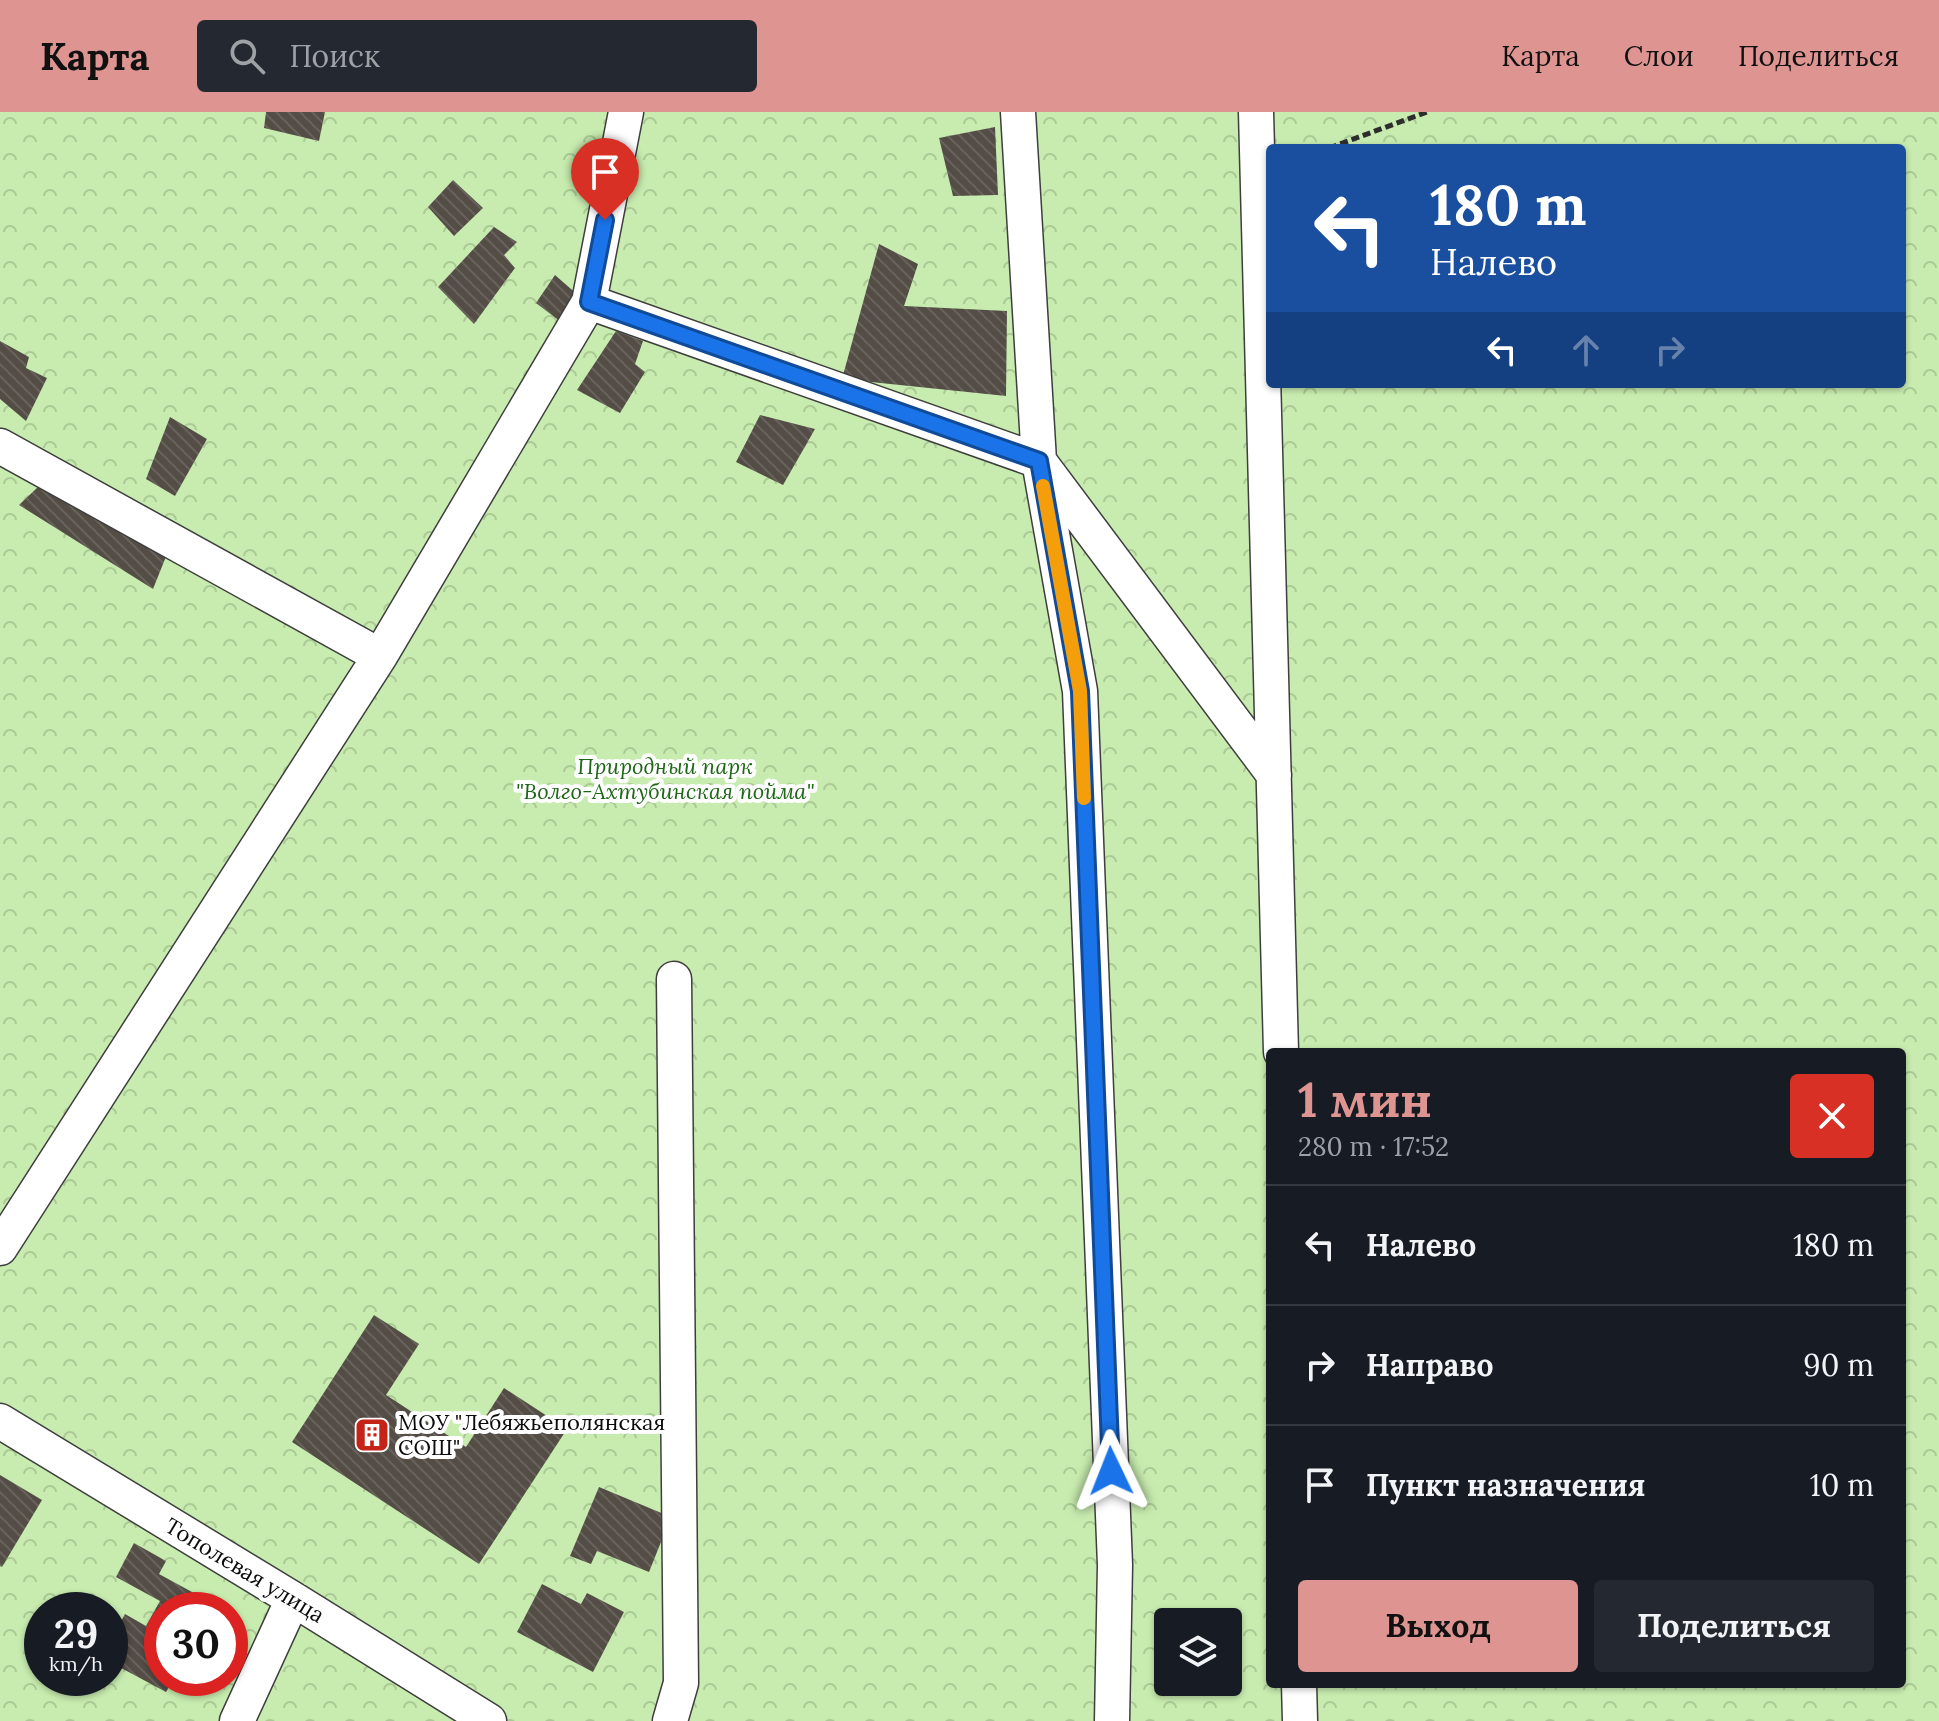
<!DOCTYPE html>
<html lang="ru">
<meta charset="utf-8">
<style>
body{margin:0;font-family:Lora,serif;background:#242831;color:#f1f3f6;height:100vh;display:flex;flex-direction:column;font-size:30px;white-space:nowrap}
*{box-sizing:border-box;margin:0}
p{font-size:26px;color:#9ea1a6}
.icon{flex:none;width:44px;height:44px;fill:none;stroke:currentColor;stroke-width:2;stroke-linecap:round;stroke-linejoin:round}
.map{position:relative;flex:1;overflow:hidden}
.sheet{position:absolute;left:1266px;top:936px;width:640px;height:640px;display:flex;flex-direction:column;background:#171b24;border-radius:8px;box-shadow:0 2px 6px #0004}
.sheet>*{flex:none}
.top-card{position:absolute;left:1266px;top:32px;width:640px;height:244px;border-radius:8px;box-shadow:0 2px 6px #0004;background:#1a4fa0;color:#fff;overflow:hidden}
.controls{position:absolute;left:1154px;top:1496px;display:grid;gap:16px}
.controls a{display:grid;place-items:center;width:88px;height:88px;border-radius:8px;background:#171b24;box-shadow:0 2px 6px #0004;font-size:40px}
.speed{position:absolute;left:24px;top:1480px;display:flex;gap:16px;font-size:40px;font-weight:700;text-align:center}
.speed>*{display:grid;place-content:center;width:104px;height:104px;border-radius:50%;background:#171b24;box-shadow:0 2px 6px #0004;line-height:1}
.speed small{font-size:20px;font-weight:400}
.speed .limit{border:12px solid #d22;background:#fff;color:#111}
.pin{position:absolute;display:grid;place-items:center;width:68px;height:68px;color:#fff;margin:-82px -34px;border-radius:50% 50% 50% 0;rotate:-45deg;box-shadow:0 0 8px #0007}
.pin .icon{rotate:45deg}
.me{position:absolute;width:88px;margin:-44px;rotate:358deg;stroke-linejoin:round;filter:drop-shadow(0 0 6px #0008)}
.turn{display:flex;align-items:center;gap:28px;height:168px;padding:0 32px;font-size:36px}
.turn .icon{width:104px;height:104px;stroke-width:2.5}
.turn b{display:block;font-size:56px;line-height:68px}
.lanes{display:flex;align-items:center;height:76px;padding:0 32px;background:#0003;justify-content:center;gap:40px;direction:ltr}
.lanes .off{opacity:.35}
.round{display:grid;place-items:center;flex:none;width:84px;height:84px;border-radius:8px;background:#242831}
.summary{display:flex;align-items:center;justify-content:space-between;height:136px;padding:0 32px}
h1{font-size:48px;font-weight:800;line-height:60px;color:#de9592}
.button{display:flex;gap:16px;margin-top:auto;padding:16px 32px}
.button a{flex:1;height:92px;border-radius:8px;background:#de9592;color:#111;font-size:32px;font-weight:800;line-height:92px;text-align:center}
.button a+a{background:#242831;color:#f1f3f6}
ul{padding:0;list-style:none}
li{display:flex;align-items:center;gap:24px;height:120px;padding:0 32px;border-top:2px solid #363941}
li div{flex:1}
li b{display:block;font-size:30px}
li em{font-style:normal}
header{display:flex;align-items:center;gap:48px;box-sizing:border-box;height:112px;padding:0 40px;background:#de9592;color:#111}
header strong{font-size:38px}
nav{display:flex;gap:44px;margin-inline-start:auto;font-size:28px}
.search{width:560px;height:72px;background:#242831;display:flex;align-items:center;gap:20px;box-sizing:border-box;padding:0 28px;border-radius:8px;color:#9ea1a6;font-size:30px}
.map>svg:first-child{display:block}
.park{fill:url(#park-crowns);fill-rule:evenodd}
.building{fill:url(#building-back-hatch)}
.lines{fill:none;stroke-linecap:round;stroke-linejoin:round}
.street-casing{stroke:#3e3e3e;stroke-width:37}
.path{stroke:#2d2d2d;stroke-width:5;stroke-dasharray:8 4;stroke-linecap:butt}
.street{stroke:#fff;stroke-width:34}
.route-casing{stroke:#114b97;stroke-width:20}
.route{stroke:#1a73e8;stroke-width:14}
.slow{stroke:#f59e0b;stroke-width:14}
.labels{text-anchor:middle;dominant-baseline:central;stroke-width:8;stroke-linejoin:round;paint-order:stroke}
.park-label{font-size:22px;font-style:italic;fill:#1e6717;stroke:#fff}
.poi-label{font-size:22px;fill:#0b0b0b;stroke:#fff;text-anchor:start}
.street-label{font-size:22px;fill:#0b0b0b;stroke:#fff}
</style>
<header>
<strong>Карта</strong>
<div class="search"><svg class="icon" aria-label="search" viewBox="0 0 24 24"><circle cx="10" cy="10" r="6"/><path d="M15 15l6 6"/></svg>Поиск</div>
<nav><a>Карта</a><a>Слои</a><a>Поделиться</a></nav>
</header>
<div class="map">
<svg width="1939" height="1609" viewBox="0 0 1939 1609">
<defs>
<pattern id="park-crowns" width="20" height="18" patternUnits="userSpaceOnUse" patternTransform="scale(2)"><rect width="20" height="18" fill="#c8ecaf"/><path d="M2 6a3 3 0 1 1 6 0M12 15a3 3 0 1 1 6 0" fill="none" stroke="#aac995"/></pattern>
<pattern id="building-back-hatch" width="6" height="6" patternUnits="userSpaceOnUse" patternTransform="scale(2)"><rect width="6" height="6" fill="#544d46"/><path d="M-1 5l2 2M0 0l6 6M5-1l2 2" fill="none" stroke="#68625c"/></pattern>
</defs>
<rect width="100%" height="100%" fill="#fffde9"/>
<path class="park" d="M0,0H1939V1609H0ZM1270,36H1902V272H1270ZM1270,940H1902V1572H1270ZM42,1498H110V1566H42ZM162,1498H230V1566H162ZM1168,1510H1228V1570H1168Z"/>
<path class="building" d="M266,0H325L319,29L264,16Z
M995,15L998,83L953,84L939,26Z
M453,68L483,96L454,124L428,95Z
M494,115L517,130L504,143L515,156L474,212L438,175Z
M879,132L918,152L904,194L1007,199L1006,284L842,267Z
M555,163L579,184L561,210L536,191Z
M616,219L643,229L635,252L645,260L620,301L577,278Z
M0,229L29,245L26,256L47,266L26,309L0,287Z
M760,303L815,317L783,373L736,350Z
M170,305L207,327L175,384L146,367Z
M38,375L167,442L153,477L19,393Z
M374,1203L419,1232L386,1283L466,1335L504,1276L567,1317L479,1452L292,1330Z
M0,1363L42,1388L2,1455L0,1454Z
M599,1375L671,1405L649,1460L597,1439L591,1452L570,1444Z
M134,1431L166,1449L159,1462L214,1492L211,1498H162V1566H174L166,1580L110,1550V1529L125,1502L146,1514L160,1489L116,1465Z
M542,1472L581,1492L587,1481L624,1500L593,1560L517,1520Z"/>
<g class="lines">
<defs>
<path id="street" d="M1018,0L1039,349L1080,579L1115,1453L1112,1609
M1256,0L1281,940
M589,190L1039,349L1274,663
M0,334L380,544
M0,1136L380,544L589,190L626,0
M0,1309L293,1487L489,1609
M1299,1572L1300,1609
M237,1609L293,1487
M670,1609L681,1571L674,867"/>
</defs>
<use href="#street" class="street-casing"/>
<path class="path" d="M1329,36L1427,0"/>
<use href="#street" class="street"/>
</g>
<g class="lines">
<defs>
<path id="route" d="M605,108L589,190L1039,349L1080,579L1111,1359"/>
</defs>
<use href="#route" class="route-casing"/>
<use href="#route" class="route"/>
<path class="slow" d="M1043,374L1080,579L1084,686"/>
</g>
<defs>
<symbol id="building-square" viewBox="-11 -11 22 22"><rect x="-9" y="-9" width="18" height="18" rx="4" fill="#c62318" stroke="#fff"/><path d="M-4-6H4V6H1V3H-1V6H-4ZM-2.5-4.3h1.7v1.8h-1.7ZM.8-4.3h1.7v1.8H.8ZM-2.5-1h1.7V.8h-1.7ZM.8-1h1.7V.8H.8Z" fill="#fff"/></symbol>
</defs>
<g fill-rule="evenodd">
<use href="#building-square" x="352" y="1303" width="40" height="40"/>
</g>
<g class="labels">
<g class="park-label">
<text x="665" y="654">Природный парк<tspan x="665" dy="25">"Волго-Ахтубинская пойма"</tspan></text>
</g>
<g class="poi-label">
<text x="398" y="1310">МОУ "Лебяжьеполянская<tspan x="398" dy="25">СОШ"</tspan></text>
</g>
<g class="street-label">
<text transform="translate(245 1458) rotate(31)">Тополевая улица</text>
</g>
</g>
</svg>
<div class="controls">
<a><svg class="icon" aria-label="layers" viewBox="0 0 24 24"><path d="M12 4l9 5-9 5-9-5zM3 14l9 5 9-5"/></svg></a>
</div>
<div class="speed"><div>29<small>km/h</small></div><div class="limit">30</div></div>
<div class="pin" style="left:605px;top:108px;background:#d93025"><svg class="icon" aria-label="arrive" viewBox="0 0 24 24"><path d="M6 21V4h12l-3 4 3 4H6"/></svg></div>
<svg class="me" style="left:1111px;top:1359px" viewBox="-20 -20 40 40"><path d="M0-17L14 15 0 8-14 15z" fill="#1a73e8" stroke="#fff" stroke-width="4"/></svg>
<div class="top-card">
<div class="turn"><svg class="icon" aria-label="left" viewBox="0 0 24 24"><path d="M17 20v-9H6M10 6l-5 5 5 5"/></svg><div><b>180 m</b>Налево</div></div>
<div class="lanes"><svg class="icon" aria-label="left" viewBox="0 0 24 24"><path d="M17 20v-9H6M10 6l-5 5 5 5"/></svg><svg class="icon off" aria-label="ahead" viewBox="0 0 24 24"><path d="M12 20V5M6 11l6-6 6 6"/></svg><svg class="icon off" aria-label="right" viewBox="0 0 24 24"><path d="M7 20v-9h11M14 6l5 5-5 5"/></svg></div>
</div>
<section class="sheet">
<div class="summary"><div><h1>1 мин</h1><p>280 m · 17:52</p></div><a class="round" style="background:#d93025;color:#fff"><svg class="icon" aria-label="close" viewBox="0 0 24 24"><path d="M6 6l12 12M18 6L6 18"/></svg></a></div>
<ul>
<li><svg class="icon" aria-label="left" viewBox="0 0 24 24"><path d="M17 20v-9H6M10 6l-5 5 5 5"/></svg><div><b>Налево</b></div><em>180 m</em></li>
<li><svg class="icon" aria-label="right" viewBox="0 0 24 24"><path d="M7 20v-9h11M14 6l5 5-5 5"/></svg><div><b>Направо</b></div><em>90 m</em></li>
<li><svg class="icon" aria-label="arrive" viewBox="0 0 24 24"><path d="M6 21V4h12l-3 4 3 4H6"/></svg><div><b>Пункт назначения</b></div><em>10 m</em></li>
</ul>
<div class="button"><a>Выход</a><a>Поделиться</a></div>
</section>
</div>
